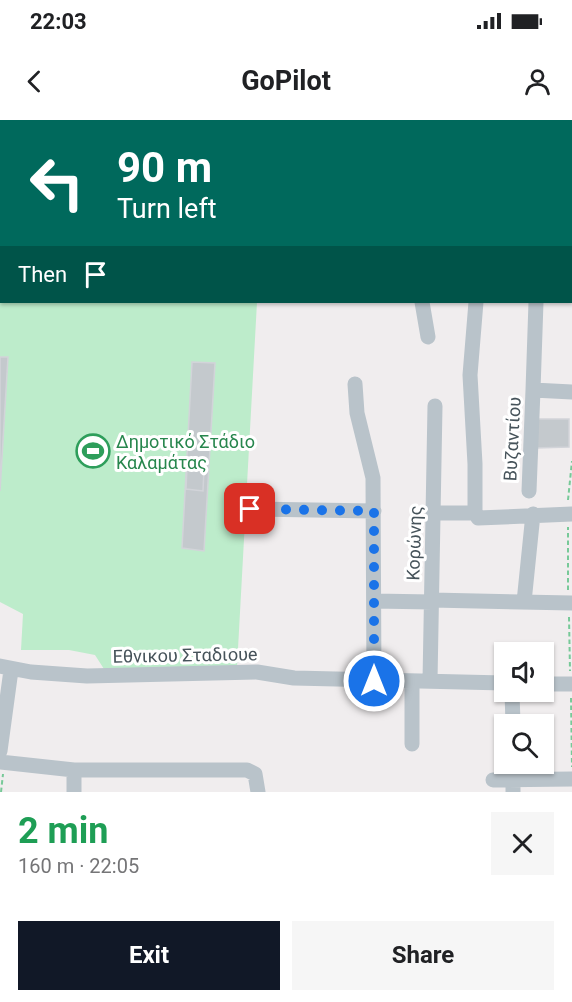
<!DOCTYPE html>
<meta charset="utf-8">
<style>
body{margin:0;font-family:Roboto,sans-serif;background:#f6f6f6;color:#202124;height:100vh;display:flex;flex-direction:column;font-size:22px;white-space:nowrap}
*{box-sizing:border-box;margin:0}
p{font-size:20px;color:#757577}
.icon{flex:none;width:33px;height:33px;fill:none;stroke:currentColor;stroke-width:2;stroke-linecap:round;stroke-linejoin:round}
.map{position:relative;height:672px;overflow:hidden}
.details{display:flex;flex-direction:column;background:#fff;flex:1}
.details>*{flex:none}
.banner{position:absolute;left:0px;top:0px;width:573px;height:183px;box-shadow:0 2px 4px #0004;background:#00695c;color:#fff;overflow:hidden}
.controls{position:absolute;left:494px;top:522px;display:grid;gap:12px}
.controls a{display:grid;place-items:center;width:60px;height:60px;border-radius:0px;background:#fff;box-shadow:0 2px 4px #0004;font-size:30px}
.pin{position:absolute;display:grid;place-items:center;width:51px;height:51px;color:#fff;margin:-26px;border-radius:12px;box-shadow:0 3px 9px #0006}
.me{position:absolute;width:66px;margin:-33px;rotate:0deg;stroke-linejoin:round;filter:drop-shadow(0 0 4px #0008)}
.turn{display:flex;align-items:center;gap:21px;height:126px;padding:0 18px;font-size:27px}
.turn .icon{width:78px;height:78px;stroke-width:2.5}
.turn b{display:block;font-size:42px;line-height:51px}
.then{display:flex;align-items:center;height:57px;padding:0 18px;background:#0003;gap:12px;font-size:22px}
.round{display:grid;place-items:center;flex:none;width:63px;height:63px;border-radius:0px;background:#f6f6f6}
.headline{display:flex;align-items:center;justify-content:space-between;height:102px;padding:0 18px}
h1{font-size:36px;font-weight:700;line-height:45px;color:#1e9e55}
.action{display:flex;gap:12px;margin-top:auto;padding:12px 18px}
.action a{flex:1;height:69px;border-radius:0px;background:#111827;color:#fff;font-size:24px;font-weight:700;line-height:69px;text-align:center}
.action a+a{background:#f6f6f6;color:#202124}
.status{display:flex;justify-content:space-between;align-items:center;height:42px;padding:0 30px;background:#fff;direction:ltr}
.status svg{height:16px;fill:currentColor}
header{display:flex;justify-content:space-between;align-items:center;height:78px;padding:0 18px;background:#fff;font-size:27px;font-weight:700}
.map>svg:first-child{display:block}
.green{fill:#bdeccb}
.building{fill:#c4c9cd;stroke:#d2d4d9;stroke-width:1.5}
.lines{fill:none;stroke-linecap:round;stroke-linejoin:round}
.path{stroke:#77c998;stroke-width:2;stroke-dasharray:4.5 3;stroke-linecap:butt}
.minor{stroke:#b9c3ca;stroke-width:15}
.route{stroke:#1a73e8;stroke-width:10;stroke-dasharray:0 18}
.labels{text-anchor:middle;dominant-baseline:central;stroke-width:6;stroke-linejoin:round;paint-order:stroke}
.street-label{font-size:18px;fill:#46535a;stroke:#fff}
.leisure-label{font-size:18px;fill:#27864d;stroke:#fff;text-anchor:start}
</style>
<div class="status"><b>22:03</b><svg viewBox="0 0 49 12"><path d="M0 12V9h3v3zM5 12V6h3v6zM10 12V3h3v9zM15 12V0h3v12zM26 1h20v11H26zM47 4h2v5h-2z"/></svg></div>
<header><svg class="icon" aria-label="back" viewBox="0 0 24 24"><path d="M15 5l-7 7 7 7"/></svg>GoPilot<svg class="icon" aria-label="person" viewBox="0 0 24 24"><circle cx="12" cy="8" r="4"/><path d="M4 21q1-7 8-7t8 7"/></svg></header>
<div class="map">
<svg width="572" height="672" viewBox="0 0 572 672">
<rect width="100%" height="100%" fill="#f0edee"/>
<path class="green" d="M0,111L2,182H257L237,547L104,549L95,535L69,530H21L23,494L0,482Z"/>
<path class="building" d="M0,237H8L0,371Z
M192,242L215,243L204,431L182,428Z
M535,299H569V327L536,328Z
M187,347L204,348L203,371L186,369Z"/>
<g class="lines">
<path class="path" d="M568,380L572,341
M568,470V407
M569,497L570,551
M571,578L572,647
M1,672L3,654"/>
<path class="minor" d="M283,0L289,2
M538,0H552
M114,2L115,0
M0,29L2,30
M422,182L428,217
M355,264L357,293L373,358L374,561
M533,270L536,182
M529,371L533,270L572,272
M250,389L374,391
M435,393H475L478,398L572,394
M475,393V344L470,255L476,182
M432,480L572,483
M374,481L432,482
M524,482L533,394
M0,546L31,552L87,556L257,552L294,558L504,563
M412,561V624
M430,561L435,286
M543,564H572
M512,572L513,604
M0,631L11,550
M0,642L74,650H247L255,654L258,672
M513,644V672
M74,650V672
M493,660L572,659"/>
</g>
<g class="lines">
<path class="route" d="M250,389L374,391V561"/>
</g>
<defs>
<symbol id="stadium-ring" viewBox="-11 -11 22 22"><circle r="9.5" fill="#fff" stroke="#2e9e5b" stroke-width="1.5"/><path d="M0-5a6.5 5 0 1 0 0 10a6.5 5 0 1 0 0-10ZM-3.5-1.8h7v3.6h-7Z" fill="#2e9e5b"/></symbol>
</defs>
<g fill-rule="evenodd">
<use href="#stadium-ring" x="74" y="312" width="38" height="38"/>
</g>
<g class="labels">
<g class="street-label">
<text transform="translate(512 319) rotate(-87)">Βυζαντίου</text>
<text transform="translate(414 423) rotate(-88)">Κορώνης</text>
<text transform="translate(185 535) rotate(-1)">Εθνικου Σταδιουe</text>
</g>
<g class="leisure-label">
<text x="116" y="321">Δημοτικό Στάδιο<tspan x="116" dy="21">Καλαμάτας</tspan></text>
</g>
</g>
</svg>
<div class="controls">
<a><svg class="icon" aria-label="sound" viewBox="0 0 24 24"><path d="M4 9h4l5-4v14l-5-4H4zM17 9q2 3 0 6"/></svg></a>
<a><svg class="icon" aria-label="search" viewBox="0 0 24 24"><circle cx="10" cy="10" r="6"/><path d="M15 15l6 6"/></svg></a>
</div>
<div class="pin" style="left:250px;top:389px;background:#d93025"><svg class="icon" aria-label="arrive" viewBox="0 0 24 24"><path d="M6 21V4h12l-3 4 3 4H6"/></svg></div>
<svg class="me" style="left:374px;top:561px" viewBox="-20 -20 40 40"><circle r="17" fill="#1a73e8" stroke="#fff" stroke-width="3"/><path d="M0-11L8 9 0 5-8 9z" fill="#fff"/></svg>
<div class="banner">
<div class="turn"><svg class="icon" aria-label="left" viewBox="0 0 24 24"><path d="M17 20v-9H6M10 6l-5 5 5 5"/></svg><div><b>90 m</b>Turn left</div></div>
<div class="then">Then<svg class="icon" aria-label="arrive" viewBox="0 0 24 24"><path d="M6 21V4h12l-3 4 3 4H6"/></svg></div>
</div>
</div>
<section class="details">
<div class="headline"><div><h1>2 min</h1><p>160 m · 22:05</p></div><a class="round"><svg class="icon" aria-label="close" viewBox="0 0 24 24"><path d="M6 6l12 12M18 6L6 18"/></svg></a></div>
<div class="action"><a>Exit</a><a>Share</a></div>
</section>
